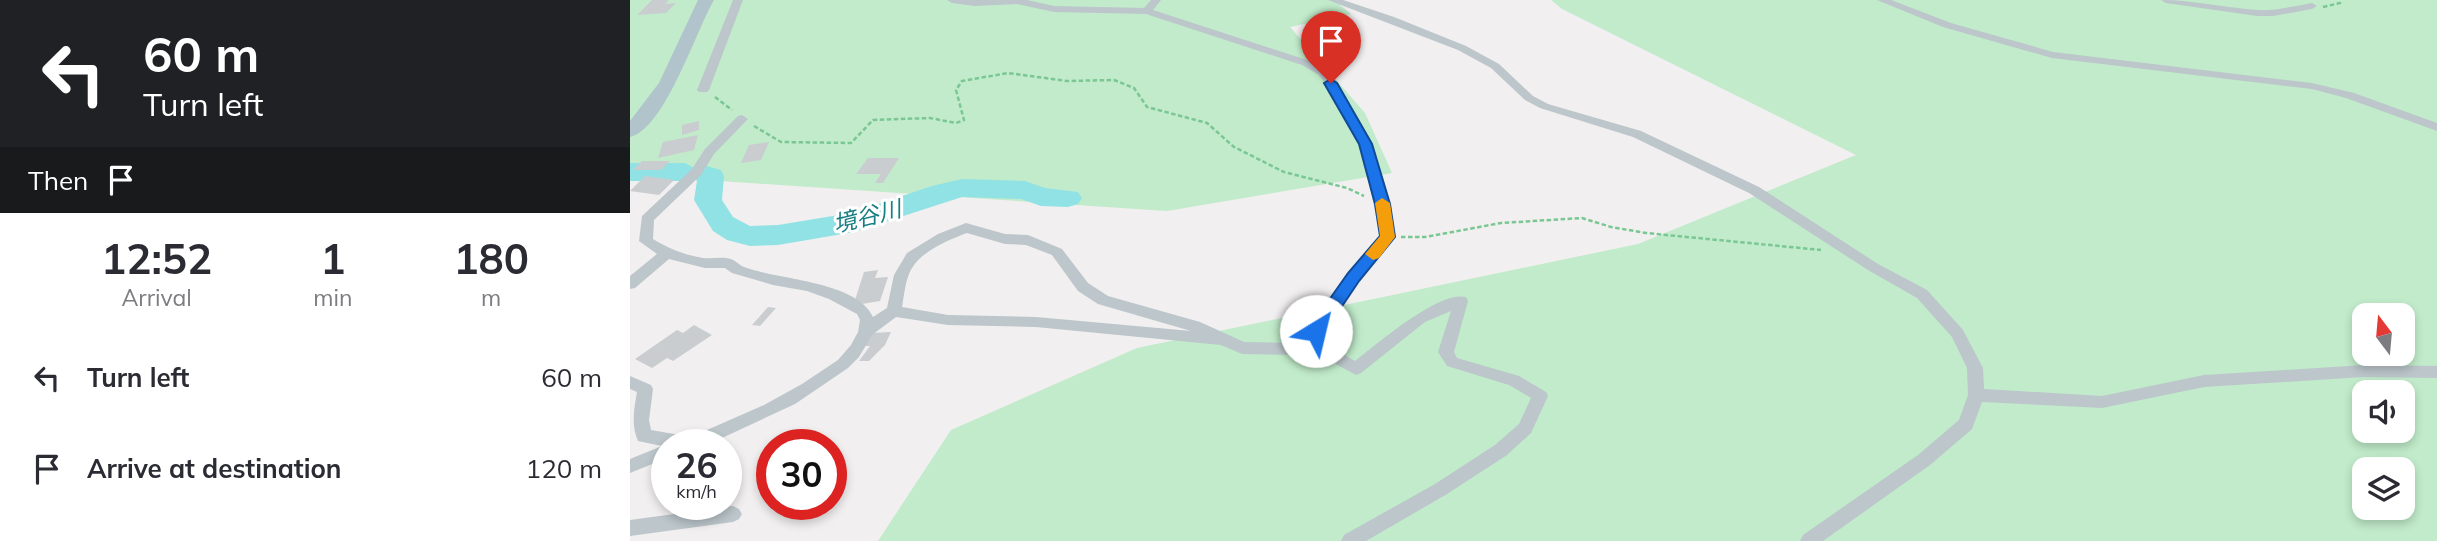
<!DOCTYPE html>
<meta charset="utf-8">
<style>
body{margin:0;font-family:Mulish,"Noto Sans JP",sans-serif;background:#f7f7f7;color:#2b2b33;height:100vh;display:flex;flex-direction:column;font-size:26px;white-space:nowrap}
*{box-sizing:border-box;margin:0}
p{font-size:23px;color:#7c7c81}
.icon{flex:none;width:38px;height:38px;fill:none;stroke:currentColor;stroke-width:2;stroke-linecap:round;stroke-linejoin:round}
.map{position:relative;flex:1;overflow:hidden}
.panel{display:flex;flex-direction:column;background:#fff;width:630px}
.panel>*{flex:none}
.hud{background:#202124;color:#fff;overflow:hidden}
.needle{width:46px;rotate:344deg}
.buttons{position:absolute;left:1722px;top:303px;display:grid;gap:14px}
.buttons a{display:grid;place-items:center;width:63px;height:63px;border-radius:14px;background:#fff;box-shadow:0 4px 10px #0003;font-size:35px}
.speed{position:absolute;left:21px;top:429px;display:flex;gap:14px;font-size:35px;font-weight:700;text-align:center}
.speed>*{display:grid;place-content:center;width:91px;height:91px;border-radius:50%;background:#fff;box-shadow:0 4px 10px #0003;line-height:1}
.speed small{font-size:18px;font-weight:400}
.speed .limit{border:10px solid #d22;background:#fff;color:#111}
.pin{position:absolute;display:grid;place-items:center;width:60px;height:60px;color:#fff;margin:-72px -30px;border-radius:50% 50% 50% 0;rotate:-45deg;box-shadow:0 0 7px #0007}
.pin .icon{rotate:45deg}
.me{position:absolute;width:77px;margin:-38px;rotate:36deg;stroke-linejoin:round;filter:drop-shadow(0 0 5px #0008)}
.turn{display:flex;align-items:center;gap:24px;height:147px;padding:0 28px;font-size:32px}
.turn .icon{width:91px;height:91px;stroke-width:2.5}
.turn b{display:block;font-size:49px;line-height:60px}
.then{display:flex;align-items:center;height:66px;padding:0 28px;background:#0003;gap:14px;font-size:26px}
.eta{display:flex;justify-content:space-evenly;align-items:center;height:119px;text-align:center}
.eta b{font-size:42px;font-weight:700;line-height:49px}
ul{padding:0;list-style:none}
li{display:flex;align-items:center;gap:21px;height:91px;padding:0 28px}
li div{flex:1}
li b{display:block;font-size:26px}
li em{font-style:normal}
main{display:flex;flex:1;min-height:0}
.map>svg:first-child{display:block}
.green{fill:#c1ebca;fill-rule:evenodd}
.lines{fill:none;stroke-linecap:round;stroke-linejoin:round}
.river{fill:#91e2e5;fill-rule:evenodd}
.building{fill:#c9cdd0}
.path{stroke:#7bc794;stroke-width:2.5;stroke-dasharray:4.5 2.5;stroke-linecap:butt}
.street{fill:#bcc6cb;fill-rule:evenodd}
.primary{fill:#b1c3cb;fill-rule:evenodd}
.route{fill:#1a73e8;stroke:#114b97;stroke-width:2}
.slow{fill:#f59e0b}
.labels{text-anchor:middle;dominant-baseline:central;stroke-width:6;stroke-linejoin:round;paint-order:stroke}
.water-label{font-size:23px;font-style:italic;fill:#177f82;stroke:#fff}
</style>
<main>
<section class="panel">
<div class="hud">
<div class="turn"><svg class="icon" aria-label="left" viewBox="0 0 24 24"><path d="M17 20v-9H6M10 6l-5 5 5 5"/></svg><div><b>60 m</b>Turn left</div></div>
<div class="then">Then<svg class="icon" aria-label="arrive" viewBox="0 0 24 24"><path d="M6 21V4h12l-3 4 3 4H6"/></svg></div>
</div>
<div class="eta">
<div><b>12:52</b><p>Arrival</p></div>
<div><b>1</b><p>min</p></div>
<div><b>180</b><p>m</p></div>
</div>
<ul>
<li><svg class="icon" aria-label="left" viewBox="0 0 24 24"><path d="M17 20v-9H6M10 6l-5 5 5 5"/></svg><div><b>Turn left</b></div><em>60 m</em></li>
<li><svg class="icon" aria-label="arrive" viewBox="0 0 24 24"><path d="M6 21V4h12l-3 4 3 4H6"/></svg><div><b>Arrive at destination</b></div><em>120 m</em></li>
</ul>
</section>
<div class="map">
<svg width="1807" height="541" viewBox="0 0 1807 541">
<rect width="100%" height="100%" fill="#f1efef"/>
<path class="green" d="M0,0H704L721,14L660,27L735,113L762,173L537,211L0,175Z
M921,0H1807V541H248L321,430L507,348L1008,244L1226,155L932,9ZM1734,315H1773V354H1734ZM1734,392H1773V430H1734ZM1734,469H1773V508H1734Z"/>
<g class="lines">
<path class="river" d="M0,163H55L66,169L76,166L91,170L94,176L92,200L103,217L120,226L148,225L221,213L302,186L332,179L395,181L415,188L448,192L452,198L448,204L438,207L411,206L391,199L332,197L224,232L148,245L120,246L97,240L83,231L64,200L67,181L64,178L55,181H0Z"/>
</g>
<path class="building" d="M22,0H39L35,4L46,3L36,13L7,15Z
M69,121V130L52,135V125Z
M68,135L64,150L28,158L33,142Z
M139,142L131,160L111,163L119,145Z
M238,158H269L253,183H245L251,174H226Z
M12,161H40L31,170H3Z
M15,176L44,180L29,195L0,191Z
M248,270L245,278L258,277L250,301L232,304L225,300L234,272Z
M138,307L146,308L130,326L122,325Z
M64,325L82,335L43,361L37,358L22,368L5,359L47,330L53,333Z
M261,332L255,345L239,361H229L240,346H235L242,333Z"/>
<g class="lines">
<path class="path" d="M1693,7L1710,3L1711,0
M85,97L102,110
M124,126L151,142L221,143L243,120L300,118L326,123L334,120L326,90L332,81L378,73L437,81L484,80L504,88L517,107L577,123L604,147L654,172L717,188L734,196
M771,237H795L871,223L952,218L981,227L1016,233L1191,250"/>
<path class="street" d="M103,0H113L79,90L77,92H69L67,90Z
M317,0H397L424,6L514,8L521,0H531L523,10L680,61L697,71L705,81L742,144L759,204L765,237L729,281L683,346L711,353L725,361C747,344 809,290 836,297L838,301L824,352L827,358L889,376L916,392L918,396L901,433L877,455L817,494L736,541H711L714,535L805,484L865,445L889,424L901,398L879,385L817,366L808,352L821,311L795,322L731,373L726,375L702,362L673,355L612,354L591,345L406,327L318,325L266,317L242,335L229,357L218,368L165,404L79,444H37V458L0,473V459L32,446L8,441C1,425 4,409 7,392L0,389V376L21,385L23,389L19,420L21,430L61,437L134,405L172,384L208,360L221,345L228,332L230,320L227,314L199,299L177,291L143,285L102,273L95,268H75L39,259L5,288L0,289V276L27,254L9,241L12,216L62,169L75,149L108,116L112,115L118,119L84,154L71,175L24,220L23,239C39,249 55,255 73,258C82,259 92,256 101,259C106,261 109,265 114,267C148,280 227,281 243,317L257,308L264,275L277,253L308,234L336,223L375,234L398,235L432,249L458,283L478,296L570,322L614,342L669,343L719,273L751,236L730,144L696,84L689,75L672,65L516,14L424,12L387,4L345,6L322,3ZM337,233L375,244L396,245L422,255L448,291L468,304L561,331L406,317L318,315L272,307C274,296 275,284 279,274C288,252 316,241 337,233Z
M698,0H713L764,17L836,46L869,64L903,96L918,104L1011,131L1129,187L1248,264L1297,290L1333,330L1353,368L1354,389L1472,396L1574,375L1734,365L1807,366V378L1734,377L1574,387L1472,408L1352,402L1342,429L1300,465L1193,541H1170L1173,535L1288,455L1329,420L1338,395L1337,368L1322,337L1287,298L1238,270L1119,193L1003,137L910,108L895,100L861,68L828,50Z
M1247,0H1261L1321,23L1423,52L1682,83L1724,93L1807,123V131L1716,98L1682,89L1422,58L1313,27Z
M1531,0C1564,0 1595,8 1628,10C1646,11 1664,6 1682,3L1687,6L1682,9L1643,16H1627L1536,3Z
M103,506L109,509L112,514L109,519L103,522L0,536V520Z"/>
<path class="primary" d="M68,0H84C66,30 35,129 0,137V121L29,83Z"/>
</g>
<path class="route" d="M701,79L707,83L742,144L760,204L765,237L729,281L692,336H680L677,331L680,327L718,273L750,236L745,204L729,144L694,83Z"/>
<path class="slow" d="M752,198L760,203L765,237L749,258L743,260L735,254L750,236L745,203Z"/>
<g class="labels">
<g class="water-label">
<text transform="translate(237 216) rotate(-14)">境谷川</text>
</g>
</g>
</svg>
<div class="buttons">
<a><svg class="needle" viewBox="-14 -14 28 28"><path d="M0-13l5 13h-10z" fill="#e53935"/><path d="M0 13l5-13h-10z" fill="#7c7c81"/></svg></a>
<a><svg class="icon" aria-label="sound" viewBox="0 0 24 24"><path d="M4 9h4l5-4v14l-5-4H4zM17 9q2 3 0 6"/></svg></a>
<a><svg class="icon" aria-label="layers" viewBox="0 0 24 24"><path d="M12 4l9 5-9 5-9-5zM3 14l9 5 9-5"/></svg></a>
</div>
<div class="speed"><div>26<small>km/h</small></div><div class="limit">30</div></div>
<div class="pin" style="left:701px;top:83px;background:#d93025"><svg class="icon" aria-label="arrive" viewBox="0 0 24 24"><path d="M6 21V4h12l-3 4 3 4H6"/></svg></div>
<svg class="me" style="left:686px;top:331px" viewBox="-20 -20 40 40"><circle r="19" fill="#fff"/><path d="M0-13L10 11 0 6-10 11z" fill="#1a73e8"/></svg>
</div>
</main>
